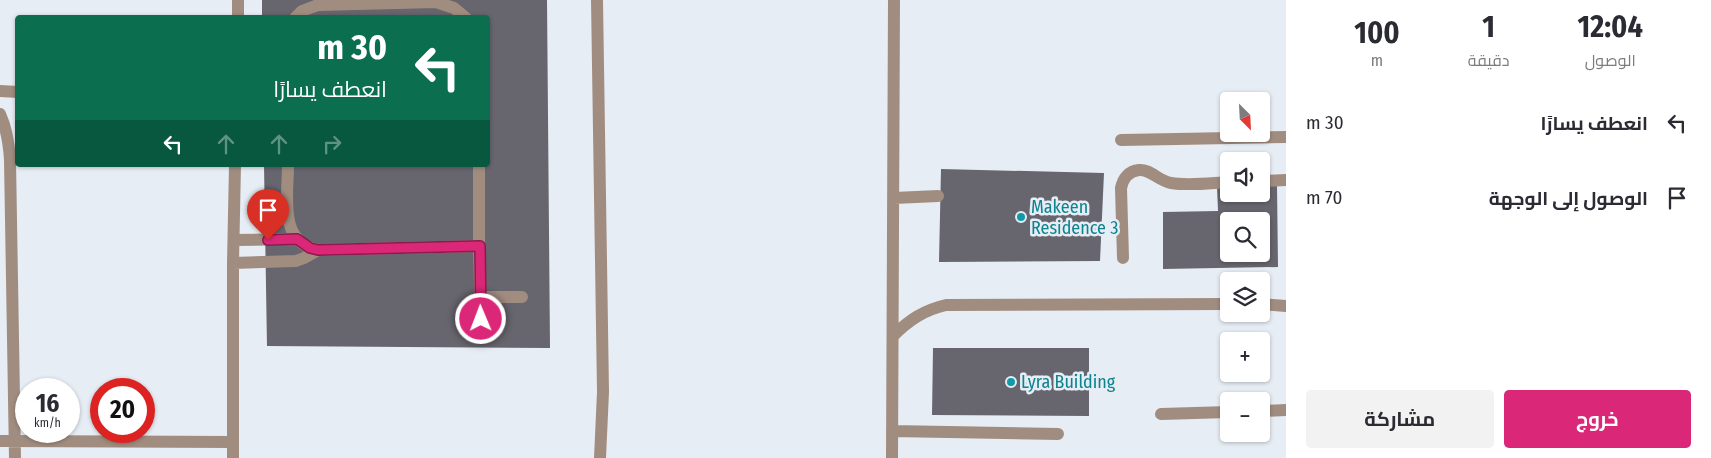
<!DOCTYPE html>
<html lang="ar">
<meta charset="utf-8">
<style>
body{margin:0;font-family:"Fira Sans Condensed",Cairo,sans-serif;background:#f2f2f3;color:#2b2b33;direction:rtl;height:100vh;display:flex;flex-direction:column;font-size:19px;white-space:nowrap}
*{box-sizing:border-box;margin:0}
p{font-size:16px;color:#7c7c81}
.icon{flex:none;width:28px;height:28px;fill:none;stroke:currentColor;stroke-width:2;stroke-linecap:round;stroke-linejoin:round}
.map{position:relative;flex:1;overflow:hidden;direction:ltr}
.panel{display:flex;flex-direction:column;background:#fff;width:425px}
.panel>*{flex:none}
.banner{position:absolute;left:15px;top:15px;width:475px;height:152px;border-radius:5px;box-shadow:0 1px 4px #0004;direction:rtl;background:#0b6e4f;color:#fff;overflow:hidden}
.needle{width:32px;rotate:156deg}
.controls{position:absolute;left:1220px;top:92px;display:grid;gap:10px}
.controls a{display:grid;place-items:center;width:50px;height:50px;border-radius:5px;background:#fff;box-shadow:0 1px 4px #0004;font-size:25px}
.speed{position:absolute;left:15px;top:378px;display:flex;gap:10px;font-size:25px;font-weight:700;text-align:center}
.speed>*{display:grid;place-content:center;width:65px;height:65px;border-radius:50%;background:#fff;box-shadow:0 1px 4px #0004;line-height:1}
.speed small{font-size:12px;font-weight:400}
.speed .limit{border:8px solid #d22;background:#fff;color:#111}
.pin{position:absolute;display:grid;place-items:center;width:42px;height:42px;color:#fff;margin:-51px -21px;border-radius:50% 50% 50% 0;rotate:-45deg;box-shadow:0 0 5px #0007}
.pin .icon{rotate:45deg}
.me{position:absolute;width:55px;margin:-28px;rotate:359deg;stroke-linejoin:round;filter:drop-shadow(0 0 4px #0008)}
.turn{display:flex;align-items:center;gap:18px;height:105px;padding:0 20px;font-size:22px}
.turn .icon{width:65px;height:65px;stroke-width:2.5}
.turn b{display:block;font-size:35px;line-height:42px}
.lanes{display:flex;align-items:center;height:48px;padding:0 20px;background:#0003;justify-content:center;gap:25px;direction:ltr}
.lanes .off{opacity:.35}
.eta{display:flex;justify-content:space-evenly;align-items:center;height:85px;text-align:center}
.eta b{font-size:30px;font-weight:700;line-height:35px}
.action{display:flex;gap:10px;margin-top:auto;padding:10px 20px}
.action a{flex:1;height:58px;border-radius:5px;background:#db2777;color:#fff;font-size:20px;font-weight:700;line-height:58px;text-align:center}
.action a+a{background:#f2f2f3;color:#2b2b33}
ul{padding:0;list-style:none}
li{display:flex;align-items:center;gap:15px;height:75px;padding:0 20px}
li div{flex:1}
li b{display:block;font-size:19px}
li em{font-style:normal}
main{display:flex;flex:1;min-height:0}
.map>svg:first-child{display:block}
.building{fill:#67656d;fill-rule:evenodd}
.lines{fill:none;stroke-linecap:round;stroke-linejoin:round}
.minor{stroke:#a18d80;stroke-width:12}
.route-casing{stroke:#8e194d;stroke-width:12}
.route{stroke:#db2777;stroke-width:9}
.culture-dot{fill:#0f9aa8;stroke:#e7edf4;stroke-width:2}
.labels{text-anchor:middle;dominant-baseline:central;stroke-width:5;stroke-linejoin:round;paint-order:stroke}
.culture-label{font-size:18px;fill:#0d838f;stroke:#e7edf4;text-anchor:start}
</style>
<main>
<section class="panel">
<div class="eta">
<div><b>12:04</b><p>الوصول</p></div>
<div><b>1</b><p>دقيقة</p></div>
<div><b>100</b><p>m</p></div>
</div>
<ul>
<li><svg class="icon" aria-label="left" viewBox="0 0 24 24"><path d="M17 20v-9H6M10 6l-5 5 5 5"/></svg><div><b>انعطف يسارًا</b></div><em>30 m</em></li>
<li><svg class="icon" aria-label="arrive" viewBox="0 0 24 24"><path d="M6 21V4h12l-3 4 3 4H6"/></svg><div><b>الوصول إلى الوجهة</b></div><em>70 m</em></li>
</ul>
<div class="action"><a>خروج</a><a>مشاركة</a></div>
</section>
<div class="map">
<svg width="1286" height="458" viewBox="0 0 1286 458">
<rect width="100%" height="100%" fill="#e7edf4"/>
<path class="building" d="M262,0H547L550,348L267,346L264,165H488V18H262Z
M941,169L1104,173L1100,261L939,262Z
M1229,185V194H1261V185H1277L1278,267L1163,269V212L1218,211L1217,186ZM1229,221H1261V254H1229Z
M933,348H1089V416L932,415Z"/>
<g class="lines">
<path class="minor" d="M597,0L603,392L600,458
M238,18V0
M295,18L302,11L318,5L436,2L454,8L466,18
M0,91L18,92
M0,114C7,129 9,144 10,160L15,458
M1121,140L1286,137
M288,165C288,196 278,242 318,250L479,246V165
M1261,181L1286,180
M894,198L938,196
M234,240L297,239
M479,246L481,319
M1123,258L1121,188C1123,178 1129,171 1139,170C1150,169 1159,181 1171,183C1189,186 1210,183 1229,182
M233,263L296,261L304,258L318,250
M480,297H522
M1261,304L1286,306
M893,336C909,320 924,310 946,305L1229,304
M1261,411L1286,410
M1161,414L1229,412
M892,431L1058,434
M0,441L233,442
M233,458V263L235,165
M892,458L894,0"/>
</g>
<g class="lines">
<defs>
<path id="route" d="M268,240L297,239L310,248L318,250L480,246L481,319"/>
</defs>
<use href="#route" class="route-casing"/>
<use href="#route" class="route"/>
</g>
<g class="culture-dot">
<circle cx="1021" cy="217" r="5"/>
<circle cx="1011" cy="382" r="5"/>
</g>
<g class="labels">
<g class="culture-label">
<text x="1031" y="207">Makeen<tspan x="1031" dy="21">Residence 3</tspan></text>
<text x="1021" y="382">Lyra Building</text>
</g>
</g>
</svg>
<div class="controls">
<a><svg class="needle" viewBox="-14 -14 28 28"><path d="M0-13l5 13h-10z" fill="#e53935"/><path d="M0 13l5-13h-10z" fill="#7c7c81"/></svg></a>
<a><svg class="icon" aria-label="sound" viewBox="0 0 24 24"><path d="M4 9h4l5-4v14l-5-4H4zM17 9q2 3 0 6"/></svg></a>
<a><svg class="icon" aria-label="search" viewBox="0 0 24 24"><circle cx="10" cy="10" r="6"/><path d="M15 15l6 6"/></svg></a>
<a><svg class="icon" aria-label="layers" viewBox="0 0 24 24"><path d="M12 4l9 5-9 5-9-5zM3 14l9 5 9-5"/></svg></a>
<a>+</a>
<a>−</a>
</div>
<div class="speed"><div>16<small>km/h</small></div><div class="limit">20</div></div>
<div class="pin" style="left:268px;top:240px;background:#d93025"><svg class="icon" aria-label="arrive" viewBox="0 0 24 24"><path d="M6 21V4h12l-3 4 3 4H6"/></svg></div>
<svg class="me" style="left:481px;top:319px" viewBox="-20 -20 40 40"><circle r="17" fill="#db2777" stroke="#fff" stroke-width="3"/><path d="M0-11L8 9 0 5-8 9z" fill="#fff"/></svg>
<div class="banner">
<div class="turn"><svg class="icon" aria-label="left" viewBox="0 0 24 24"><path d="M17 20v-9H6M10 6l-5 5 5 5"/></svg><div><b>30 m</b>انعطف يسارًا</div></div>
<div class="lanes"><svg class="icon" aria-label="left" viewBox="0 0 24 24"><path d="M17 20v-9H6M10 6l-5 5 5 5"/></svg><svg class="icon off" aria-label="ahead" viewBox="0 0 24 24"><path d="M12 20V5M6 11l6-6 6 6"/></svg><svg class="icon off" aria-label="ahead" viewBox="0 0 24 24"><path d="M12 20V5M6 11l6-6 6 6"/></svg><svg class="icon off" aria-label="right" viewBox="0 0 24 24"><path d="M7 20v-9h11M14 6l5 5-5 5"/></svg></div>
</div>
</div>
</main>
